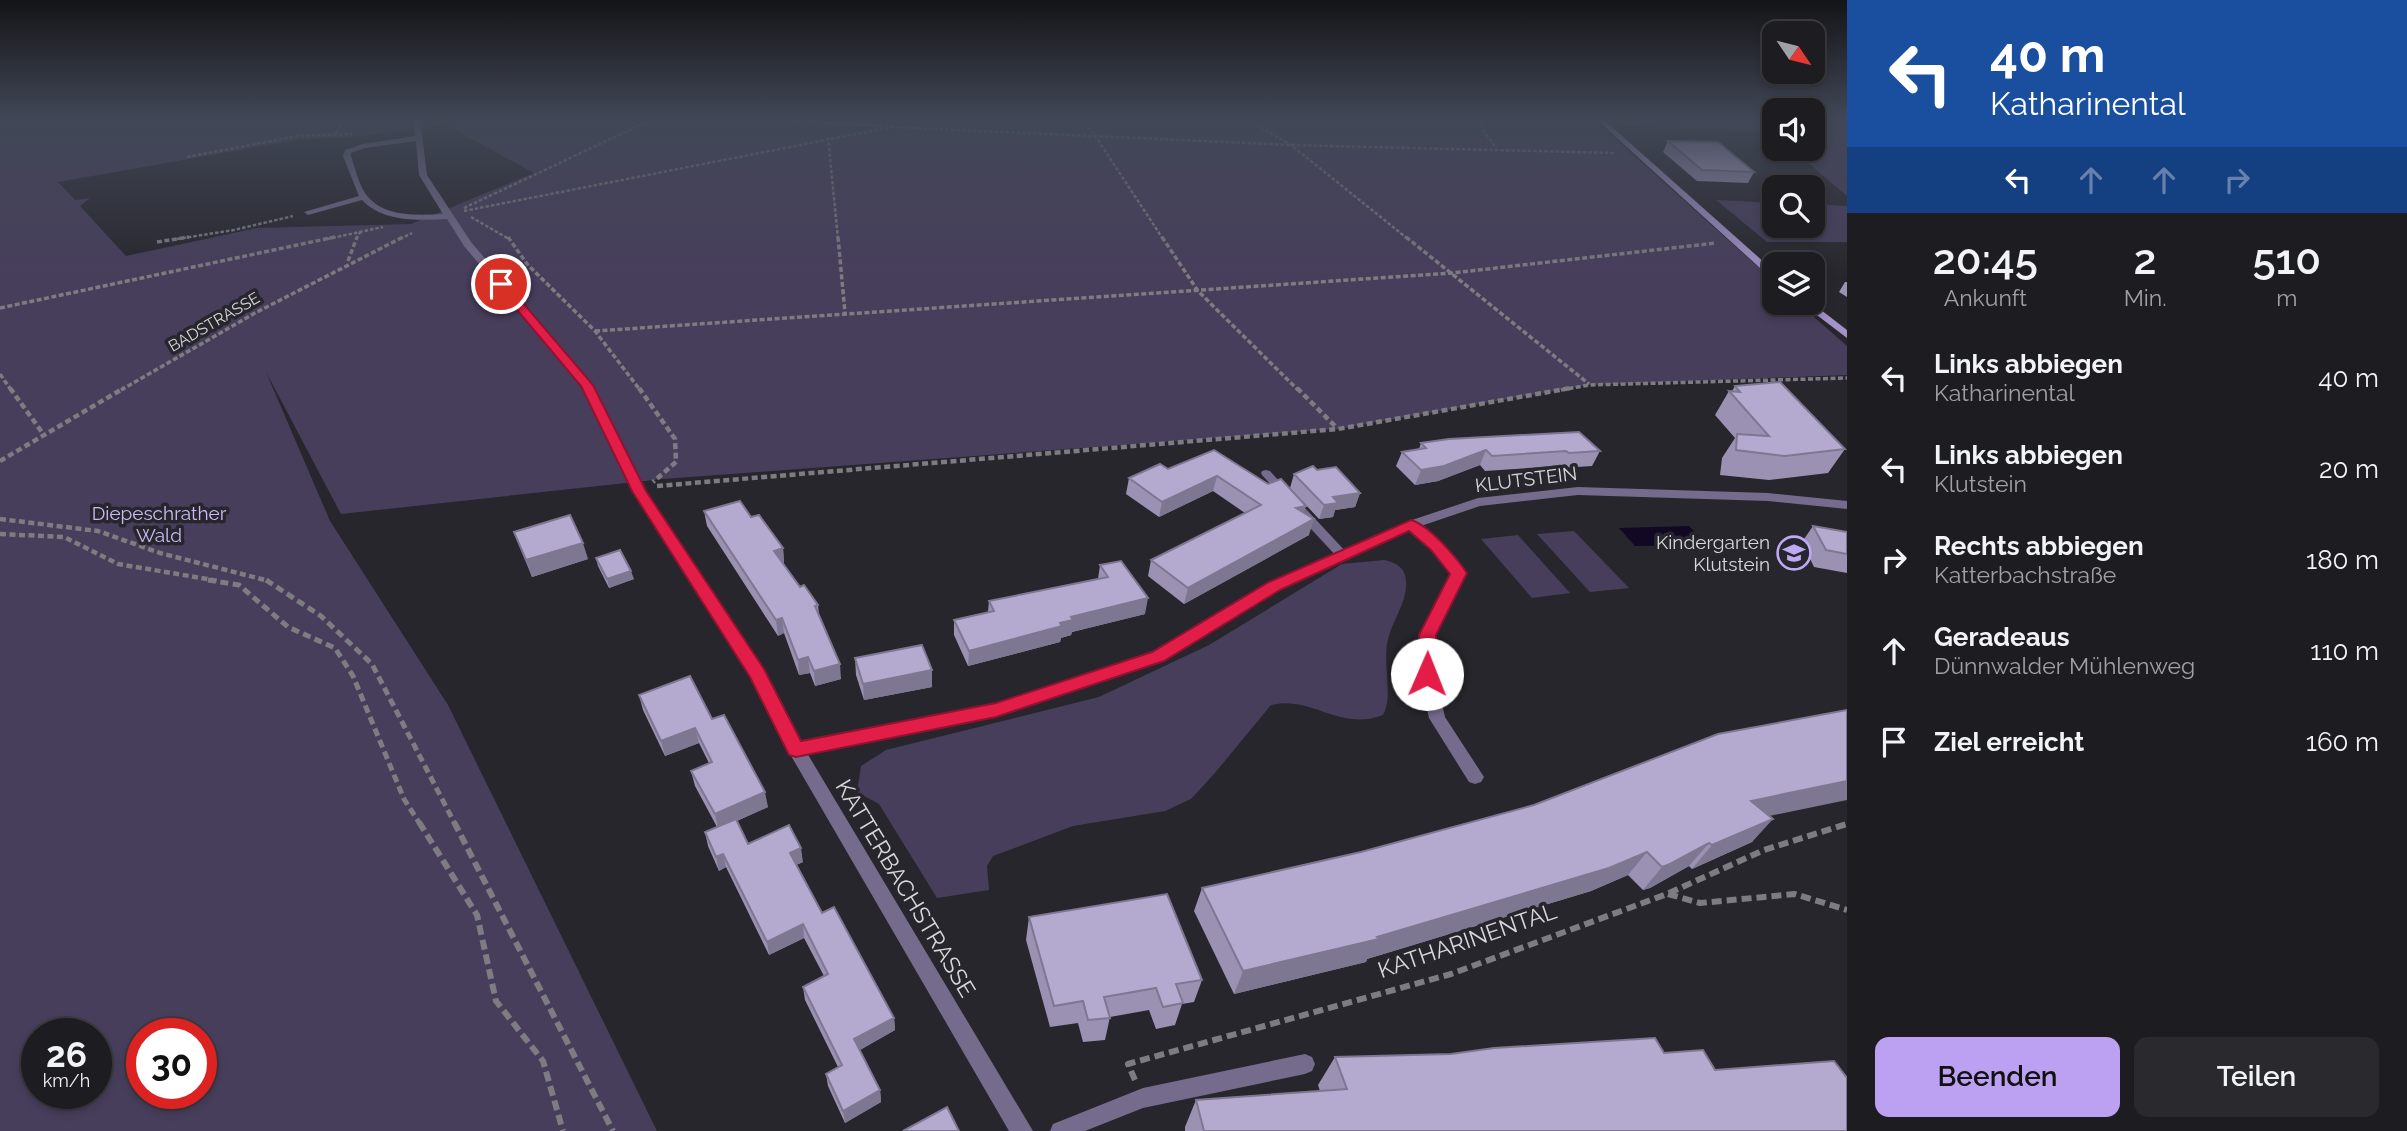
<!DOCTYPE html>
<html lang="de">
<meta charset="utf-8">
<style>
body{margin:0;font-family:Raleway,sans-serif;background:#2a292e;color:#f1f3f6;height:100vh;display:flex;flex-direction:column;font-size:26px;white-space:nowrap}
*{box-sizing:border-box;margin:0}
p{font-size:23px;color:#a0a1a5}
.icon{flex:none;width:38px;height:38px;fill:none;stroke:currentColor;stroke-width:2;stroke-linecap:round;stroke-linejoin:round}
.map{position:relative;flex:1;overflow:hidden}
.drawer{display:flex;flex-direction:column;background:#1d1c21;width:560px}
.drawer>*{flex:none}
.hud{background:#1a4fa0;color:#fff;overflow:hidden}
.needle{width:46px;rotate:125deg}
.controls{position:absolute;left:1762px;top:21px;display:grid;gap:14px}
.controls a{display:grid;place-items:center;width:63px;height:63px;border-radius:14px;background:#1d1c21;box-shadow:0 4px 10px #0003,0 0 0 2px #3b3a3f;font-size:35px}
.speed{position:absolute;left:21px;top:1018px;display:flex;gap:14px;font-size:35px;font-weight:700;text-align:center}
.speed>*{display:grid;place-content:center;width:91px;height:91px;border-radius:50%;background:#1d1c21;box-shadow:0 4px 10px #0003,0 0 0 2px #3b3a3f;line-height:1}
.speed small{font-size:18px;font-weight:400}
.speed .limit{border:10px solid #d22;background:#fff;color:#111}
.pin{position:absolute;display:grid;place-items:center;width:60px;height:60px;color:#fff;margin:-30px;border:4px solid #fff;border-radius:50%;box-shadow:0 2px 7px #0007}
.me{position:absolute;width:77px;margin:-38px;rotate:1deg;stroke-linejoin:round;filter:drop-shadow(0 0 5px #0008)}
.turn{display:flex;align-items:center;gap:24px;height:147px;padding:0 28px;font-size:32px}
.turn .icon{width:91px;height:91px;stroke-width:2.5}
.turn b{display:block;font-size:49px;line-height:60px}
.lanes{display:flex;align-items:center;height:66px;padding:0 28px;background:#0003;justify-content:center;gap:35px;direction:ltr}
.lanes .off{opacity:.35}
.eta{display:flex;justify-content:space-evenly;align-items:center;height:119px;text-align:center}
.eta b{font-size:42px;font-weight:600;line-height:49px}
.cta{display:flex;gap:14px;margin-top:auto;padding:14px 28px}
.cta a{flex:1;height:80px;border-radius:14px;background:#bca0f2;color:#111;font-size:28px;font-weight:600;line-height:80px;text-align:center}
.cta a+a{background:#2a292e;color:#f1f3f6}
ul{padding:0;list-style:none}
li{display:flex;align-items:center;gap:21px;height:91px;padding:0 28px}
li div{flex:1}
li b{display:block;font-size:26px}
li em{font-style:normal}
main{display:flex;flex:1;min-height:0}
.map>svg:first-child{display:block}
.green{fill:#473e5c;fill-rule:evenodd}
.water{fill:#130824}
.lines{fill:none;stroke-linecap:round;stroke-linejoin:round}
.path-far4{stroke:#7d7c81;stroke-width:2.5;stroke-dasharray:3.5 2;stroke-linecap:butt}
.path-far3{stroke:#7d7c81;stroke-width:3.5;stroke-dasharray:5 2.5;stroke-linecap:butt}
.path-far2{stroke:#7d7c81;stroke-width:4.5;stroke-dasharray:6 3.5;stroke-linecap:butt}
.path-far1{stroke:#7d7c81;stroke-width:5;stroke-dasharray:8 4.5;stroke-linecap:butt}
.path{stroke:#7d7c81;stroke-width:6;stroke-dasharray:10 5;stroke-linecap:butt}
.service{fill:#756b8c;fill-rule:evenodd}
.minor{fill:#756b8c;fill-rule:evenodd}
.secondary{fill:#a192c7;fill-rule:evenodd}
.wall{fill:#9b92b3}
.shaded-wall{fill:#7e7792}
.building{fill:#b4aad0;stroke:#7e7792;stroke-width:2}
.route{fill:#e11d48;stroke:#92132f;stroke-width:2}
.labels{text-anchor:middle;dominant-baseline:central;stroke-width:7;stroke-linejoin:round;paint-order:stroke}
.far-street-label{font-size:16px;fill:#d8d7db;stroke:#27262c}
.street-label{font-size:19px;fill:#d8d7db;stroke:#27262c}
.park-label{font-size:19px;fill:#cbbaf6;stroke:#27262c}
.poi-label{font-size:19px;fill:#d8d7db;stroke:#27262c;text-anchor:end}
.near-street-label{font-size:23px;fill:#d8d7db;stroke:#27262c}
</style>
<main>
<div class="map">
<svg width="1847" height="1131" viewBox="0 0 1847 1131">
<rect width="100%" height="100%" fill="#27262c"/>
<path class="green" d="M0,119H1593L1774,281V303H1798L1847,346V375L1589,385L1338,429L663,479L341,514L266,372L330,521L448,705L657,1131H0ZM446,125L534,173L411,224L257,228L126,256L80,206L90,198L75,200L58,182L297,140L360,136ZM37,1034H96V1094H37ZM142,1034H201V1094H142Z
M1617,119H1774V134L1771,131L1625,126Z
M1813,119H1847V196L1792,149H1813Z
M1716,200L1774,203V226H1813V204L1847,206V242H1767Z
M1574,531L1629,588L1590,592L1537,534Z
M1518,535L1570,593L1532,598L1481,539Z
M1384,560C1393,562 1402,565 1405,575C1411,597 1393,618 1388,639C1382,665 1394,695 1383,715C1340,732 1312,695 1271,705L1214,774L1191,799L1165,811L1073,826L993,856L987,866L989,890L937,898L879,804L857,792L861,766L886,750L1099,697L1209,645L1342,564Z"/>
<path class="water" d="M1689,526L1707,545L1635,546L1619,528Z"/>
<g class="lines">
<path class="path-far4" d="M758,119L883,126
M1080,119L1094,134L1163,239
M1246,119L1291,145L1408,239
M1481,119L1482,128L1496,148
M336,133L344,119
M828,137L838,239
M187,157L298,136L352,134
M464,208L653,119
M464,211L892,127L1291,145L1615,153
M471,217L509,239
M177,239L234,230L293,216
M327,239L383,227
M356,239L361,231
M400,239L412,233"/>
<path class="path-far3" d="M508,237L527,264L595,331L640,390
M838,237L845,313
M1162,237L1198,291L1298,390
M1406,237L1589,384
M157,242L189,237
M348,261L357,237
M0,308L335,237
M595,331L1452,273L1716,243
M0,374L11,390
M121,390L255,313L403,237
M1561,390L1589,385L1847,378"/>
<path class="path-far2" d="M10,388L44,435
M639,388L675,439L676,462L653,482
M1297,388L1337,428
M0,461L124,388
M657,486L1338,429L1571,388
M0,519L98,531L160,553L269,581
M0,534L64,537L118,564L219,581"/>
<path class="path-far1" d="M208,580L239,585L288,627L335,648L353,676L404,799L420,824
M266,580L321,616L372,664L455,824"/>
<path class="path" d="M419,822L477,915L496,1001L543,1061L563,1131
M454,822L613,1131
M1668,894L1700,903L1795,894L1847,910
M1135,1080L1128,1064L1451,974L1667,894L1764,850L1847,824"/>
<path class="service" d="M1266,470L1270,471L1289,492L1291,494L1289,496H1281L1262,475L1261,473L1262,471Z
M1302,508L1306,509L1347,553L1349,556L1347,559H1339L1298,515L1296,512L1298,509Z
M1305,1054L1312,1057L1315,1064L1312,1071L1305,1074L1143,1108L1085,1131H1050L1053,1124L1143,1088Z"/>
<path class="minor" d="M414,119H420L427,175L471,242L593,385L645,491L763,670L800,741L996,704L1153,653L1269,583L1406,522L1478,498L1578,487L1768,493L1847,501V509L1768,501L1578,495L1480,506L1421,526L1441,543L1466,573L1436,635L1435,674L1445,717L1484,777L1481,782L1475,784L1469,782L1429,718L1419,674L1420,635L1452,574L1431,549L1410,531L1279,589L1163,661L996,716L807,753L1033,1131H1009L790,754L750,676L633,491L582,386L464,246L447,219C417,220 385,223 362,200L308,215L304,212L359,196L343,156L345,150L363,144L415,136ZM416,141L419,175L443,214C417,215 382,218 365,193C358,182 355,168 351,156V153L365,148Z"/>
<path class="secondary" d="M1596,119H1603L1774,271V279L1771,278Z
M1801,303H1812L1847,330V338Z"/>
</g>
<path class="wall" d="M1668,141L1754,172L1748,183L1697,181L1663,152Z
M1845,282H1847V297L1839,292Z
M1735,386L1845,449L1828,473L1769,480L1720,475L1722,458L1735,438L1715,415L1729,391H1732Z
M1421,443L1600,451L1592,466L1561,468L1559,466L1485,471L1480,465L1438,481L1415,485L1396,466L1402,452L1419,449Z
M1214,450L1304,513L1309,535L1184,604L1148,576L1151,560L1245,513L1213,491L1159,517L1126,494L1129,478L1168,469Z
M1317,470L1360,493L1355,507L1335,510L1333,517L1319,519L1290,488L1294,474Z
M704,511L783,548L784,563L783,564L800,587L818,605L819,615L841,679L815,686L810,673L799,675L784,633L778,636L707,526Z
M1813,526L1847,532V573L1814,567L1802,542Z
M514,532L588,559L532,577Z
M596,558L634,579L609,588L598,566Z
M1100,565L1145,614L1072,632L1071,635L1061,638L1060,642L968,666L954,635V620L988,612L989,601L1098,579Z
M855,658L932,687L864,700L856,675Z
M639,695L712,719L768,807L737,821L748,844L803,862L796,865L822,913L894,1018L895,1030L860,1050L880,1090L881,1102L845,1123L828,1086L826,1074L838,1067L805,1000L803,987L824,976L804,938L769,955L726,867L719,871L708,846L705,832L717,827L695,786L691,771L709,763L699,743L665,756L643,710Z
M1770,816L1752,842L1692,869L1689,866L1650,888L1643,890L1628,875L1591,891L1367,959L1366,962L1234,994L1194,911L1202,888Z
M1029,917L1202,980L1194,1002L1182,1004L1175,1025L1156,1029L1149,1010L1110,1017L1105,1040L1083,1042L1078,1023L1050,1027L1026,940Z
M1664,1053L1715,1070L1847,1131H1185V1127L1196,1100L1320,1091L1318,1085L1335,1057Z"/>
<path class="shaded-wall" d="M1486,450L1480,465L1438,481L1415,485L1421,470Z
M1217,476L1213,491L1159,517L1162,502Z
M1360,493L1355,507L1335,510L1333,517L1319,519L1324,505L1333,497Z
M1306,506L1302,522L1296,508Z
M1314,519L1309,535L1184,604L1188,588Z
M583,543L588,559L532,577L526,560Z
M783,548L784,563L776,566L774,551Z
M631,571L634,579L609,588L607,579Z
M1148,598L1145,614L1072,632L1071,635L1061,638L1060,642L968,666L969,651L1060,623L1071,617Z
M782,618L784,633L778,636L776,620Z
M808,657L810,673L799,675L798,660Z
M840,664L841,679L815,686L814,671Z
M932,670V687L864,700L863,684Z
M695,728L699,743L665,756L661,741Z
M1847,781V800L1731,824L1751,801Z
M765,792L768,807L718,829L715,814Z
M1773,819L1752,842L1692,869L1712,845Z
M1709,843L1689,866L1650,888L1643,890L1662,867Z
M801,848L803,862L792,867L790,853Z
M1647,852L1628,875L1591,891L1367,959L1366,962L1234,994L1243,971Z
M723,854L726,867L719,871L716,857Z
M803,924L804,938L769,955L767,942Z
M894,1018L895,1030L856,1052L854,1039Z
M880,1090L881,1102L845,1123L843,1111Z"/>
<path class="building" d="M1668,141L1718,142L1754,172L1702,170Z
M1780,382L1845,449L1785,456L1736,450L1737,434L1769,436L1729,391L1740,392L1735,386Z
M1579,432L1600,451L1569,453L1566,451L1492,456L1486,450L1444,466L1421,470L1402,452L1426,448L1421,443L1449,439Z
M1214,450L1268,484L1281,479L1306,506L1296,508L1314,519L1188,588L1151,560L1261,505L1217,476L1162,502L1129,478L1160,464L1168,469Z
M1313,466L1317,470L1336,467L1360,493L1333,497L1338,503L1324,505L1294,474Z
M740,501L751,517L759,515L783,548L774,551L800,587L804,585L818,605L815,606L840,664L814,671L808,657L798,660L782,618L776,620L704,511Z
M570,515L583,543L526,560L514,532Z
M1813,526L1847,532V554L1826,550Z
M620,550L631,571L607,579L596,558Z
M1121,561L1148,598L1071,617L1073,620L1060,623L1062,626L969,651L954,620L994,611L989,601L1108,577L1100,565Z
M922,645L932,670L863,684L855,658Z
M690,676L712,719L724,715L765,792L715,814L691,771L712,762L695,728L661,741L639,695Z
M1847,710V781L1751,801L1773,819L1712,845L1709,843L1670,864L1662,867L1647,852L1609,868L1377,937L1379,939L1243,971L1202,888L1361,852L1534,805L1718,734Z
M736,819L748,844L789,825L801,848L790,853L822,913L834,907L894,1018L854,1039L880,1090L843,1111L826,1074L842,1065L803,987L828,974L803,924L767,942L723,854L716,857L705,832Z
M1167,894L1202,980L1176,984L1183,1003L1163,1007L1156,988L1104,997L1110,1018L1088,1020L1083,1001L1054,1006L1029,917Z
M1655,1038L1664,1053L1703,1050L1715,1070L1834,1061L1847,1078V1131H1204L1196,1100L1347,1089L1335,1057L1451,1054L1494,1048Z
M947,1107L959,1131H903Z"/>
<linearGradient id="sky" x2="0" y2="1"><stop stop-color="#151518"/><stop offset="0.43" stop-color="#414756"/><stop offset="1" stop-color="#414756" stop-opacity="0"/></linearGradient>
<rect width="1847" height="277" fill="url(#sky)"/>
<path class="route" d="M497,282H505L593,385L646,491L764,669L801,741L996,703L1152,652L1269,582L1411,520C1429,525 1456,557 1467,573L1436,635V674L1433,679H1421L1418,674L1419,635L1450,574L1431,550L1409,531L1280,590L1164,661L996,717L796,757L789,755L750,677L632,491L581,386L497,286Z"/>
<defs>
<symbol id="school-ring" viewBox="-11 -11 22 22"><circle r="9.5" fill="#27262c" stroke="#bfa9f4" stroke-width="1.5"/><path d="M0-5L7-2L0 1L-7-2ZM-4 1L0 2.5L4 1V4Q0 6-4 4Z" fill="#bfa9f4"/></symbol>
</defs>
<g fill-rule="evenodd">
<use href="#school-ring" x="1775" y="534" width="38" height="38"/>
</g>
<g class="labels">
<g class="far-street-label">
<text transform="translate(214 322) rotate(-30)">BADSTRASSE</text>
</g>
<g class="street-label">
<text transform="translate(1526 479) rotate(-7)">KLUTSTEIN</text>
</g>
<g class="park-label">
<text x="159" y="513">Diepeschrather<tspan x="159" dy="22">Wald</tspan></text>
</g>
<g class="poi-label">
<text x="1770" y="542">Kindergarten<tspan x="1770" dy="22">Klutstein</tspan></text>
</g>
<g class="near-street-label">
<text transform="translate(906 888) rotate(59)">KATTERBACHSTRASSE</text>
<text transform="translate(1467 940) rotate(-19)">KATHARINENTAL</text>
</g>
</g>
</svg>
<div class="controls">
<a><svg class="needle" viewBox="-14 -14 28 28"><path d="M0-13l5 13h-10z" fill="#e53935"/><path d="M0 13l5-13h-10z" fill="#a0a1a5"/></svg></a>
<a><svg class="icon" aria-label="sound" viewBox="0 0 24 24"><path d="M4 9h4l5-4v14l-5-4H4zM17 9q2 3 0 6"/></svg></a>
<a><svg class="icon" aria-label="search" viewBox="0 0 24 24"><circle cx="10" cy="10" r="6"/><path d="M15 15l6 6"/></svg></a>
<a><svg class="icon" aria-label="layers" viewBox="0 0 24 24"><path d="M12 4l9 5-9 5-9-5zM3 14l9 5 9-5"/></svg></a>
</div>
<div class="speed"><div>26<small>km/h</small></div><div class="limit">30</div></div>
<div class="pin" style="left:501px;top:284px;background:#d93025"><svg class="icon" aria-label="arrive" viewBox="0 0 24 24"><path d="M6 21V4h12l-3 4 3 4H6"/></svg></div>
<svg class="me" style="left:1427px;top:674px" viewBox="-20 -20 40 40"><circle r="19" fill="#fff"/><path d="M0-13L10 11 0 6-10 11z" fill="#e11d48"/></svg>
</div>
<section class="drawer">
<div class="hud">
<div class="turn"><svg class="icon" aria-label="left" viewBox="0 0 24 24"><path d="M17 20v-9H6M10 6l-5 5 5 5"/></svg><div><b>40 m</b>Katharinental</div></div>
<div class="lanes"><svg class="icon" aria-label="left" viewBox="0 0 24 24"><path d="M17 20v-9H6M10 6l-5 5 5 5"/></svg><svg class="icon off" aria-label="ahead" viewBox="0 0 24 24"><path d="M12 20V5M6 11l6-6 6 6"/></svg><svg class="icon off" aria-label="ahead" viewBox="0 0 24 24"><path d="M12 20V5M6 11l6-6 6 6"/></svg><svg class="icon off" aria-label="right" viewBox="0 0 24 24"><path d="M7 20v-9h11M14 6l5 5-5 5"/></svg></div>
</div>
<div class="eta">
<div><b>20:45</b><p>Ankunft</p></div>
<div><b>2</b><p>Min.</p></div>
<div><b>510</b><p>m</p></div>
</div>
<ul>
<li><svg class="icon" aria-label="left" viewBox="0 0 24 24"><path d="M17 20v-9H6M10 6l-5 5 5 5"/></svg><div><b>Links abbiegen</b><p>Katharinental</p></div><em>40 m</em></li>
<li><svg class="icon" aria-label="left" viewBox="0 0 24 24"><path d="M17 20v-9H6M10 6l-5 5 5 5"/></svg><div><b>Links abbiegen</b><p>Klutstein</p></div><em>20 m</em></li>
<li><svg class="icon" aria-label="right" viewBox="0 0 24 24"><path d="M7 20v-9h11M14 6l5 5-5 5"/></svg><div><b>Rechts abbiegen</b><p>Katterbachstraße</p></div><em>180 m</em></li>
<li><svg class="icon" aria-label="ahead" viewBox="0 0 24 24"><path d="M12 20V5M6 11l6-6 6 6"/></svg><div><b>Geradeaus</b><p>Dünnwalder Mühlenweg</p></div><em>110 m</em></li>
<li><svg class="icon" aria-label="arrive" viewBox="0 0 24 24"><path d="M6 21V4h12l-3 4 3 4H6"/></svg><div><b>Ziel erreicht</b></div><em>160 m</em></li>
</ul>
<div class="cta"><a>Beenden</a><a>Teilen</a></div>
</section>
</main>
